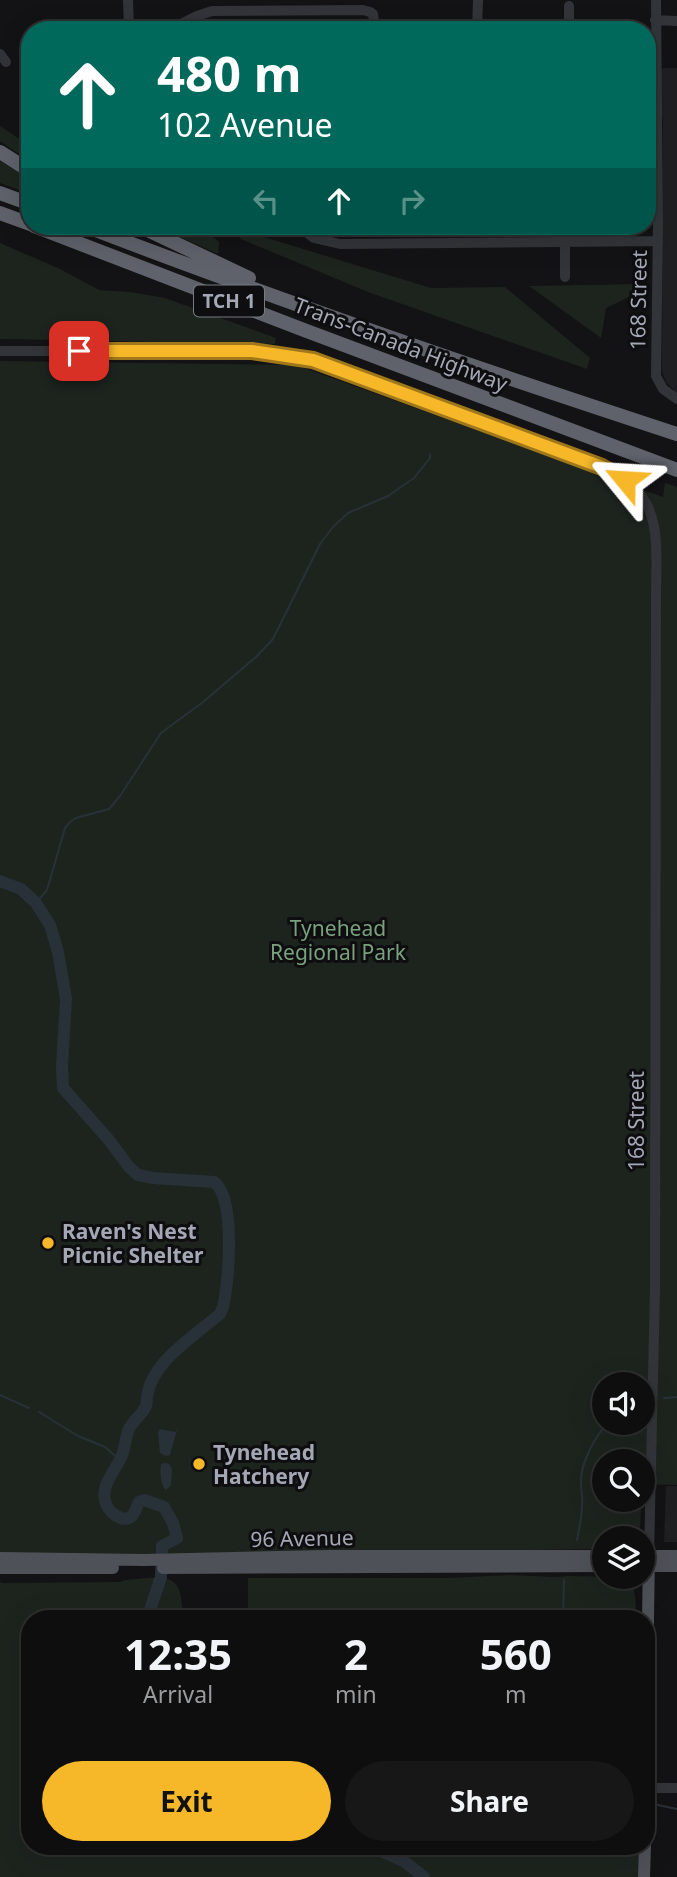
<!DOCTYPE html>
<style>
body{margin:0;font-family:"Noto Sans",sans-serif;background:#171718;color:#f1f3f6;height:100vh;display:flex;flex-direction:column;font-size:26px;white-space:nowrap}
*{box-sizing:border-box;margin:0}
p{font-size:23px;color:#9b9c9e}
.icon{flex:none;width:38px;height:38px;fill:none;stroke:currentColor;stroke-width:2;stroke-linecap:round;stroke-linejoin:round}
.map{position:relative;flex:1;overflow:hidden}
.drawer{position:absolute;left:21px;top:1610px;width:634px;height:245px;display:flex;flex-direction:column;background:#0e0e0f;border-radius:28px;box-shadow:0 7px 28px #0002,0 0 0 2px #2e2e2f}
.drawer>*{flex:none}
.hud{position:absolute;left:21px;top:21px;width:635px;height:214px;border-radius:28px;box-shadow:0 7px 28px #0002,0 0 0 2px #2e2e2f;background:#00695c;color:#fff;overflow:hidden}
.buttons{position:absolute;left:592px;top:1372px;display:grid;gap:14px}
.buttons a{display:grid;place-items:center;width:63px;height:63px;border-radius:50%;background:#0e0e0f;box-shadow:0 7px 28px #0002,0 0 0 2px #2e2e2f;font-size:35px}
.pin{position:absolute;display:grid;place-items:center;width:60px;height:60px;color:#fff;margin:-30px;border-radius:14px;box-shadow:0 4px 10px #0006}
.me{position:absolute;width:77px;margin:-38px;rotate:297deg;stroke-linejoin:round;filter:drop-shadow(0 0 5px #0008)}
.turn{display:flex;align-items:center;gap:24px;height:147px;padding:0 21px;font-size:32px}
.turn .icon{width:91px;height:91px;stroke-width:2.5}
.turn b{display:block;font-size:49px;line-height:60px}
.lanes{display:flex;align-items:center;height:66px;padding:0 21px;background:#0003;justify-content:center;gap:35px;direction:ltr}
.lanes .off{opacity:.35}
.eta{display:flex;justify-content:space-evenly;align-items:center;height:119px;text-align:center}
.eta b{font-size:42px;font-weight:700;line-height:49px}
.cta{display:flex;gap:14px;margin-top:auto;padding:14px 21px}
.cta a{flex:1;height:80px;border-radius:42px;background:#f6b829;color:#111;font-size:28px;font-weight:700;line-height:80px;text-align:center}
.cta a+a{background:#171718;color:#f1f3f6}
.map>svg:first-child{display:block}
.built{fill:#1f1e21}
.green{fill:#1d241e;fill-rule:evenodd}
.water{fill:#293138}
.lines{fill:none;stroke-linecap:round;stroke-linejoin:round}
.stream{stroke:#293138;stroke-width:2}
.river{stroke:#293138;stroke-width:12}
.minor{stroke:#333439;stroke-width:10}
.major{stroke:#4f5158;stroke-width:12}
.highway{stroke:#5f626a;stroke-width:14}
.route-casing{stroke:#a0781b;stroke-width:18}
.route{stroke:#f6b829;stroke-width:12}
.poi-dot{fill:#f6b829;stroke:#0e0d0f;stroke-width:2.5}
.labels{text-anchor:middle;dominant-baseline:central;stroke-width:6;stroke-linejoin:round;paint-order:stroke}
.shield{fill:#0e0d0f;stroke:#777a83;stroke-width:2}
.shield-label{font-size:19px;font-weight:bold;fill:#a4a8b5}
.street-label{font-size:21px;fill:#a4a8b5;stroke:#0e0d0f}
.park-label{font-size:21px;fill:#7aa17e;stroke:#0e0d0f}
.poi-label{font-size:21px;font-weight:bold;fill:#a4a8b5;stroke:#0e0d0f;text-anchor:start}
</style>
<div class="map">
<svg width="677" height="1877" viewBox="0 0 677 1877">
<rect width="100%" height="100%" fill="#131214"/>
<path class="built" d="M665,68H677V393L666,382L662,371L663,119L661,115V69Z
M666,1486H677V1542H664Z"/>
<path class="green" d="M0,126L30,146V162L0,141Z
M0,161L30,178V194L0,183Z
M155,226C181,226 199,223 219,242L218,254Z
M228,226L431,288L505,287L590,358L587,369L368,292L241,239Z
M0,243L58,268L99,290L130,292L165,298L276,338L275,344L0,339Z
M638,284L635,294L606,308L601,338L529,286Z
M0,361L296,365L663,497L665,483L677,487V1485L642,1484V1461H604V1500H641L640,1538H604V1549L222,1554H0ZM604,1384H642V1423H604Z
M511,1575L555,1577L569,1576L629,1577C636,1588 636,1605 636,1619H621L619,1612L613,1609L590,1612L588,1619H248V1578H447Z
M157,1577C184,1578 181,1598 183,1619H30V1846H639V1877H0V1582L2,1583L120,1582L125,1580Z"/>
<path class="water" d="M160,1429L175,1432L177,1430L170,1455L166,1456L160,1453L158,1433Z
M165,1463L169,1464L172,1469L171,1485L166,1490C160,1485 160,1471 161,1464Z"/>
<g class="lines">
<path class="stream" d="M36,903L47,890L65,828L70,822L76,818L109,809L120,796L161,733L203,702L256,657L273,639L320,544L333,527L348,513L388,496L414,478L430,458V454
M0,1395L29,1408
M664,1398L677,1397
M39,1412L78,1436L105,1447L120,1460
M577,1540C579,1529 582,1517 582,1506C583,1499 581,1491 581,1483C580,1464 595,1436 608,1423
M563,1619L564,1580
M653,1804L677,1809"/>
<path class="river" d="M0,881L21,889L36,903L50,925L58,952L66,999L62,1066L63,1088L109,1140L129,1167L138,1175L153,1178L214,1182C236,1197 229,1282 223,1307L220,1314C202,1329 182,1343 166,1360C159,1368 150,1381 148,1392C146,1397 148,1403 145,1408C141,1415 133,1421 129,1429C125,1437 126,1446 122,1455C116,1471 99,1485 106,1504C109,1512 123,1524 132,1516C135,1513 137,1506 139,1502L144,1500L164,1507L173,1523L177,1538L162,1546L161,1577L147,1619
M371,1846L405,1862L424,1877"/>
<path class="minor" d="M128,0L129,29
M656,0L658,224L656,376L663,389L677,399
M655,20L677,21
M129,25L181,24L197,16L212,11L363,10L370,12L373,14L375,30
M477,30L478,0
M569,30V6
M0,54L6,62
M304,226L305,231L314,238L340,244L658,241
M565,277V242
M0,351H252L313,360L602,467C613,474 625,479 635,488C662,515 656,559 656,594L655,1287L649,1556
M646,1788H677"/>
<path class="major" d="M642,1556H677
M0,1558L144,1560L328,1556H604
M643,1566H677
M0,1568H113
M163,1568L604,1566
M646,1745L649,1556
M644,1877L645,1846"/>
<path class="highway" d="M0,152L30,171
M0,193L30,204
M0,213L30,224
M34,226L304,330L677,470
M85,226C280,301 478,369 677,434
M139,226L249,278"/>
</g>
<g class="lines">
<defs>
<path id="route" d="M79,351H252L313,360L602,467L625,480"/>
</defs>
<use href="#route" class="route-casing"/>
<use href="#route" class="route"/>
</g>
<g class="poi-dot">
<circle cx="48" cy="1243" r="7"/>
<circle cx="199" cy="1464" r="7"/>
</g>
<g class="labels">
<rect class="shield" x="194" y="285.5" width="70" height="31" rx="5"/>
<g class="shield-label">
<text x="229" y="301">TCH 1</text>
</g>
<g class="street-label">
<text transform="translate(638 300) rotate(-89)">168 Street</text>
<text transform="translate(401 344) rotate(21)">Trans-Canada Highway</text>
<text transform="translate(636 1121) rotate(-90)">168 Street</text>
<text transform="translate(302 1538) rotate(-1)">96 Avenue</text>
</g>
<g class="park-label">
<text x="338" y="928">Tynehead<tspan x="338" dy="24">Regional Park</tspan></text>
</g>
<g class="poi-label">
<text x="62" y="1231">Raven's Nest<tspan x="62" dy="24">Picnic Shelter</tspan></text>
<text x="213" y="1452">Tynehead<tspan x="213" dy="24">Hatchery</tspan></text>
</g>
</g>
</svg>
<div class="buttons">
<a><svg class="icon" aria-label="sound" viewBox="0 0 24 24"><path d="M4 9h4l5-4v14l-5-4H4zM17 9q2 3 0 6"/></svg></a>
<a><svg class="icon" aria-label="search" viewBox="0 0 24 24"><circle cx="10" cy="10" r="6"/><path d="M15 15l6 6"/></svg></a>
<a><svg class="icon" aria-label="layers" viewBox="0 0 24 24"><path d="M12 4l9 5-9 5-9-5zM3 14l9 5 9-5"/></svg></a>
</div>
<div class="pin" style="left:79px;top:351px;background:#d93025"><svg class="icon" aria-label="arrive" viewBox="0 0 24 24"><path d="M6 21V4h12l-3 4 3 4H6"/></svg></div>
<svg class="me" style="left:625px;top:480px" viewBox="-20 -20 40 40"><path d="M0-17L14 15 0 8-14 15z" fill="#f6b829" stroke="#fff" stroke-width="4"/></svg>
<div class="hud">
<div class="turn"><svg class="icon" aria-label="ahead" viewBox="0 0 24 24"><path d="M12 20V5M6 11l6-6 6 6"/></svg><div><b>480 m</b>102 Avenue</div></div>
<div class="lanes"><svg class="icon off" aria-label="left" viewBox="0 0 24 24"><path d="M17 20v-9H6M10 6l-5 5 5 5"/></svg><svg class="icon" aria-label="ahead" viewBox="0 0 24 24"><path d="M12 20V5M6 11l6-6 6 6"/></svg><svg class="icon off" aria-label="right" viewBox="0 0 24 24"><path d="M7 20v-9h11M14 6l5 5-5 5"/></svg></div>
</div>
<section class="drawer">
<div class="eta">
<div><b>12:35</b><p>Arrival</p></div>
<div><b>2</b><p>min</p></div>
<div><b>560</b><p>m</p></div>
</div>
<div class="cta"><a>Exit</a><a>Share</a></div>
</section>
</div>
